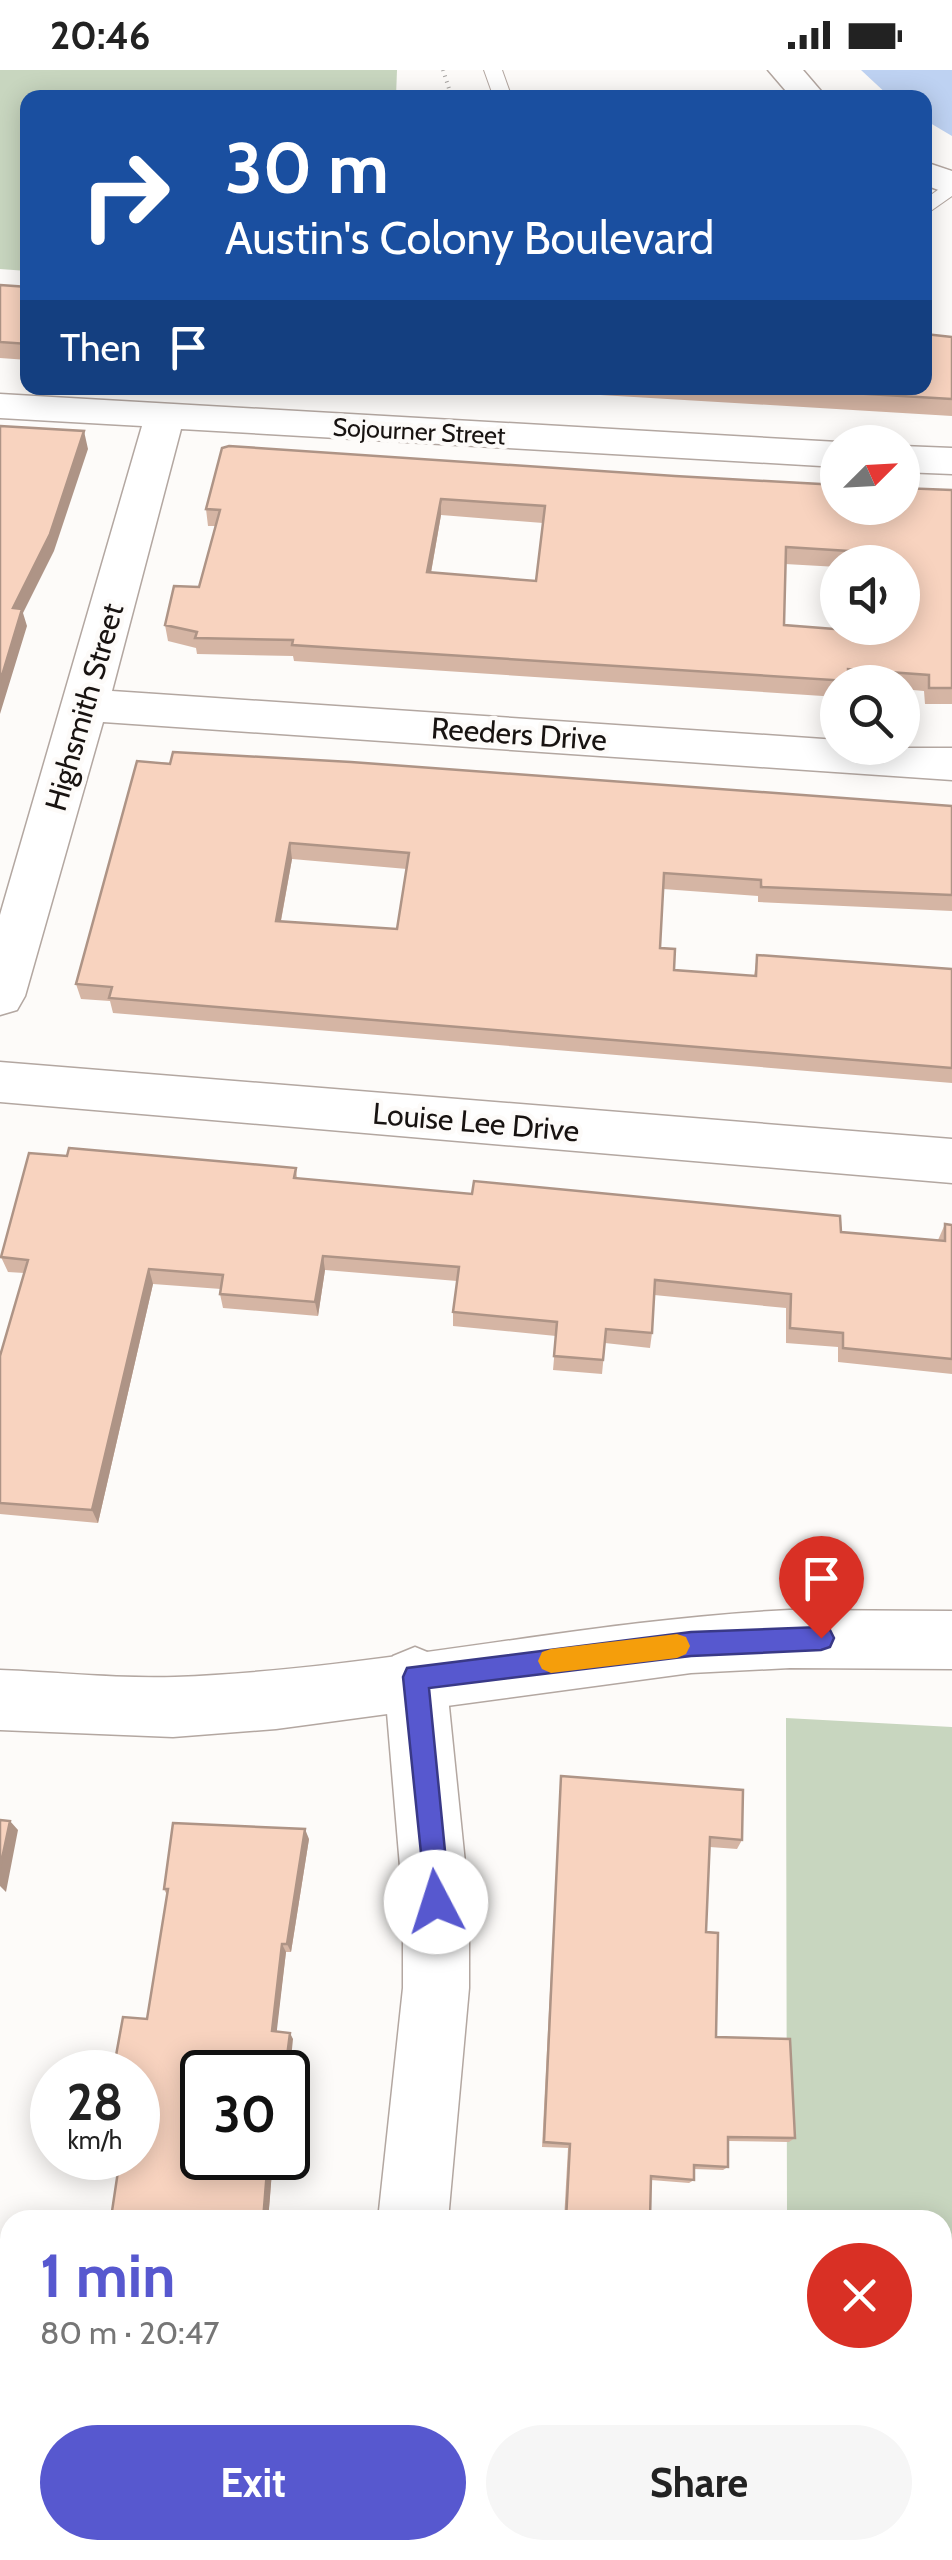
<!DOCTYPE html>
<meta charset="utf-8">
<style>
body{margin:0;font-family:Cabin,sans-serif;background:#f6f6f6;color:#222;height:100vh;display:flex;flex-direction:column;font-size:38px;white-space:nowrap}
*{box-sizing:border-box;margin:0}
p{font-size:32px;color:#767676}
.icon{flex:none;width:55px;height:55px;fill:none;stroke:currentColor;stroke-width:2;stroke-linecap:round;stroke-linejoin:round}
.map{position:relative;flex:1;overflow:hidden}
.panel{position:absolute;left:0px;top:2140px;width:952px;height:350px;display:flex;flex-direction:column;background:#fff;border-radius:30px 30px 0 0;box-shadow:0 5px 25px #0003}
.panel>*{flex:none}
.top-card{position:absolute;left:20px;top:20px;width:912px;height:305px;border-radius:20px;box-shadow:0 5px 25px #0003;background:#1a4fa0;color:#fff;overflow:hidden}
.needle{width:65px;rotate:66deg}
.tools{position:absolute;left:820px;top:355px;display:grid;gap:20px}
.tools a{display:grid;place-items:center;width:100px;height:100px;border-radius:50%;background:#fff;box-shadow:0 5px 25px #0003;font-size:50px}
.speed{position:absolute;left:30px;top:1980px;display:flex;gap:20px;font-size:50px;font-weight:700;text-align:center}
.speed>*{display:grid;place-content:center;width:130px;height:130px;border-radius:50%;background:#fff;box-shadow:0 5px 25px #0003;line-height:1}
.speed small{font-size:25px;font-weight:400}
.speed .limit{border:5px solid #111;border-radius:15px;background:#fff;color:#111}
.pin{position:absolute;display:grid;place-items:center;width:85px;height:85px;color:#fff;margin:-102px -42px;border-radius:50% 50% 50% 0;rotate:-45deg;box-shadow:0 0 10px #0007}
.pin .icon{rotate:45deg}
.me{position:absolute;width:110px;margin:-55px;rotate:355deg;stroke-linejoin:round;filter:drop-shadow(0 0 8px #0008)}
.turn{display:flex;align-items:center;gap:35px;height:210px;padding:0 40px;font-size:45px}
.turn .icon{width:130px;height:130px;stroke-width:2.5}
.turn b{display:block;font-size:70px;line-height:85px}
.then{display:flex;align-items:center;height:95px;padding:0 40px;background:#0003;gap:20px;font-size:38px}
.round{display:grid;place-items:center;flex:none;width:105px;height:105px;border-radius:52px;background:#f6f6f6}
.summary{display:flex;align-items:center;justify-content:space-between;height:170px;padding:0 40px}
h1{font-size:60px;font-weight:700;line-height:75px;color:#5758cf}
.button{display:flex;gap:20px;margin-top:auto;padding:20px 40px}
.button a{flex:1;height:115px;border-radius:60px;background:#5758cf;color:#fff;font-size:40px;font-weight:700;line-height:115px;text-align:center}
.button a+a{background:#f6f6f6;color:#222}
.status{display:flex;justify-content:space-between;align-items:center;height:70px;padding:0 50px;background:#fff;direction:ltr}
.status svg{height:28px;fill:currentColor}
.map>svg:first-child{display:block}
.green{fill:#c8d6bf}
.water{fill:#bed2f2}
.lines{fill:none;stroke-linecap:round;stroke-linejoin:round}
.service-casing{stroke:#b3a7a1;stroke-width:2}
.minor-casing{stroke:#b3a7a1;stroke-width:3}
.tertiary-casing{stroke:#b3a7a1;stroke-width:3}
.path{stroke:#a6a3a1;stroke-width:4;stroke-dasharray:1 5;stroke-linecap:butt}
.service{fill:#fff;fill-rule:evenodd}
.minor{fill:#fff;fill-rule:evenodd}
.tertiary{fill:#fff;fill-rule:evenodd}
.wall{fill:#d5b5a4;fill-rule:evenodd}
.shaded-wall{fill:#ae9486}
.building{fill:#f8d3bf;stroke:#ae9486;stroke-width:2.5;fill-rule:evenodd}
.route{fill:#5758cf;stroke:#393987;stroke-width:2.5}
.slow{fill:#f59e0b}
.labels{text-anchor:middle;dominant-baseline:central;stroke-width:9;stroke-linejoin:round;paint-order:stroke}
.far-street-label{font-size:25px;fill:#181311;stroke:#fdfbf9}
.street-label{font-size:30px;fill:#181311;stroke:#fdfbf9}
</style>
<div class="status"><b>20:46</b><svg viewBox="0 0 49 12"><path d="M0 12V9h3v3zM5 12V6h3v6zM10 12V3h3v9zM15 12V0h3v12zM26 1h20v11H26zM47 4h2v5h-2z"/></svg></div>
<div class="map">
<svg width="952" height="2490" viewBox="0 0 952 2490">
<rect width="100%" height="100%" fill="#fdfbf9"/>
<path class="green" d="M0,0H397L396,27L28,28L27,201L0,199Z
M786,1648L952,1657V2490H788V2480H942V2150H787Z"/>
<path class="water" d="M861,0H952V66L925,50V28L890,27Z"/>
<g class="lines">
<defs>
<path id="service" d="M484,0H502L512,28H494Z
M952,110V126L925,145V129Z"/>
<path id="minor" d="M0,324L838,372V397L181,359L112,621L838,670V678H952V710L103,652L25,926L17,940L0,945V845L142,356L0,348Z
M902,376L952,378V404L902,402Z
M0,992L952,1069V1113L0,1032Z
M415,1577L437,1586L446,1607L469,1832V1918L448,2150H378L403,1918V1832L384,1607L393,1586Z
M343,2480H419L418,2490H342Z"/>
<path id="tertiary" d="M768,0H803L827,28H792Z
M925,92L952,101V125L925,115Z
M790,1540L952,1541V1599L790,1598L691,1603L276,1659L173,1667L0,1660V1600C58,1602 118,1609 175,1607C381,1599 584,1550 790,1540Z"/>
</defs>
<use href="#service" class="service-casing"/>
<use href="#minor" class="minor-casing"/>
<use href="#tertiary" class="tertiary-casing"/>
<path class="path" d="M443,0L452,28"/>
<use href="#service" class="service"/>
<use href="#minor" class="minor"/>
<use href="#tertiary" class="tertiary"/>
</g>
<path class="wall" d="M0,215L28,217V290L0,288Z
M952,267V346L485,318H925Z
M675,406L952,420V634H925L924,621L902,619V612H838V627L294,591L293,586L197,584L196,578L168,571L165,555L199,517L215,456H208L206,439ZM441,445L543,453L536,511L431,503ZM838,492H902V558H894V564L784,555L785,494L838,497Z
M137,691L952,736V841L758,832V826L663,819L660,878L674,900L754,906L757,885L952,899V1013L113,943L110,931L81,929L76,914ZM292,789L407,799L397,859L281,851Z
M67,1086L296,1098L297,1108L841,1162L938,1170L945,1154L952,1155V1304L838,1292V1277L786,1273V1238L654,1225L652,1263L650,1278L605,1273L602,1304L553,1300L556,1266L453,1256V1242L457,1211L325,1200L318,1246L223,1238L220,1224L221,1219L153,1214L98,1453L0,1444V1286L24,1203L8,1202L1,1187Z
M561,1706L742,1770L737,1779L710,1777L706,1862L716,1967L795,2068L789,2072L728,2071V2097L723,2100L694,2099V2110L689,2113L651,2110L650,2150H564L568,2078L542,2077Z
M309,1769L291,1882H286L276,1962L293,1969L202,2088H273L268,2150H107L111,2148L147,1949L167,1825L164,1819Z
M10,2413V2480H208L207,2485L223,2487V2490H27L28,2483L0,2480V2441L5,2415Z"/>
<path class="shaded-wall" d="M84,361L88,379L54,481L23,543L27,556L0,644V612L13,538Z
M441,429V445L428,519L427,502Z
M290,773L292,789L278,866L276,851Z
M323,1186L325,1200L318,1246L315,1232Z
M149,1199L153,1214L98,1453L92,1440Z
M10,1751L18,1760L6,1822L0,1816V1798Z
M305,1759L309,1769L291,1882L287,1874Z
M282,1874L286,1882L276,1968L272,1961Z
M290,1963L293,1969L288,2019V2002H285Z
M268,2088H273L270,2127L268,2150H263Z
M203,2480H208L207,2485L201,2490Z"/>
<path class="building" d="M0,215L28,217V274L0,272Z
M925,264L952,267V329L767,318H925Z
M0,356L84,361L50,464L13,538L22,539L0,612Z
M229,376L675,406L838,415V438H902V418L952,420V618H929V605L848,599V611L292,575L293,570L195,568L197,562L165,555L174,516L199,517L220,440L206,439L222,378ZM441,429L545,436L536,511L427,502ZM786,477L896,484L897,492H902V558H898V564L784,555Z
M173,682L351,692L952,736V825L761,817V810L664,803L660,878L675,879L674,900L756,906L757,885L952,899V998L109,928L112,917L76,914L137,691L170,694ZM290,773L409,783L397,859L276,851Z
M69,1078L296,1098L294,1108L472,1124L474,1111L840,1146L841,1162L945,1171V1154L952,1155V1289L843,1278V1263L790,1258L791,1224L655,1210L652,1263L606,1259L603,1290L554,1286L557,1252L453,1242L459,1197L323,1186L315,1232L220,1224L223,1205L149,1199L92,1440L0,1433V1286L28,1190L1,1187L29,1083L67,1086Z
M561,1706L743,1720L742,1770L710,1767L706,1862L718,1863L716,1967L790,1969L795,2068L728,2067V2097L694,2095V2110L651,2106L650,2150H566L570,2074L544,2072Z
M0,1750L10,1751L0,1798Z
M173,1753L305,1759L287,1874H282L272,1961L290,1963L285,2002H202V2088H268L263,2150H107L111,2148L120,2088H138V2002H113L123,1947L147,1949L168,1819H164Z
M5,2415H10V2480H203L201,2490H205H27L28,2483L0,2480V2441Z
M517,2480H709L708,2490H563V2488L517,2484Z"/>
<path class="route" d="M821,1557L830,1560L834,1568L830,1577L821,1580L691,1586L429,1618L450,1832L446,1842L436,1846L427,1842L403,1607L407,1598L691,1562Z"/>
<path class="slow" d="M677,1564L686,1567L690,1576L686,1584L677,1588L551,1603L542,1599L538,1591L542,1582L551,1579Z"/>
<g class="labels">
<g class="far-street-label">
<text transform="translate(419 361) rotate(3)">Sojourner Street</text>
</g>
<g class="street-label">
<text transform="translate(84 637) rotate(-74)">Highsmith Street</text>
<text transform="translate(519 664) rotate(4)">Reeders Drive</text>
<text transform="translate(476 1052) rotate(5)">Louise Lee Drive</text>
</g>
</g>
</svg>
<div class="tools">
<a><svg class="needle" viewBox="-14 -14 28 28"><path d="M0-13l5 13h-10z" fill="#e53935"/><path d="M0 13l5-13h-10z" fill="#767676"/></svg></a>
<a><svg class="icon" aria-label="sound" viewBox="0 0 24 24"><path d="M4 9h4l5-4v14l-5-4H4zM17 9q2 3 0 6"/></svg></a>
<a><svg class="icon" aria-label="search" viewBox="0 0 24 24"><circle cx="10" cy="10" r="6"/><path d="M15 15l6 6"/></svg></a>
</div>
<div class="speed"><div>28<small>km/h</small></div><div class="limit">30</div></div>
<div class="pin" style="left:821px;top:1568px;background:#d93025"><svg class="icon" aria-label="arrive" viewBox="0 0 24 24"><path d="M6 21V4h12l-3 4 3 4H6"/></svg></div>
<svg class="me" style="left:436px;top:1832px" viewBox="-20 -20 40 40"><circle r="19" fill="#fff"/><path d="M0-13L10 11 0 6-10 11z" fill="#5758cf"/></svg>
<div class="top-card">
<div class="turn"><svg class="icon" aria-label="right" viewBox="0 0 24 24"><path d="M7 20v-9h11M14 6l5 5-5 5"/></svg><div><b>30 m</b>Austin's Colony Boulevard</div></div>
<div class="then">Then<svg class="icon" aria-label="arrive" viewBox="0 0 24 24"><path d="M6 21V4h12l-3 4 3 4H6"/></svg></div>
</div>
<section class="panel">
<div class="summary"><div><h1>1 min</h1><p>80 m · 20:47</p></div><a class="round" style="background:#d93025;color:#fff"><svg class="icon" aria-label="close" viewBox="0 0 24 24"><path d="M6 6l12 12M18 6L6 18"/></svg></a></div>
<div class="button"><a>Exit</a><a>Share</a></div>
</section>
</div>
